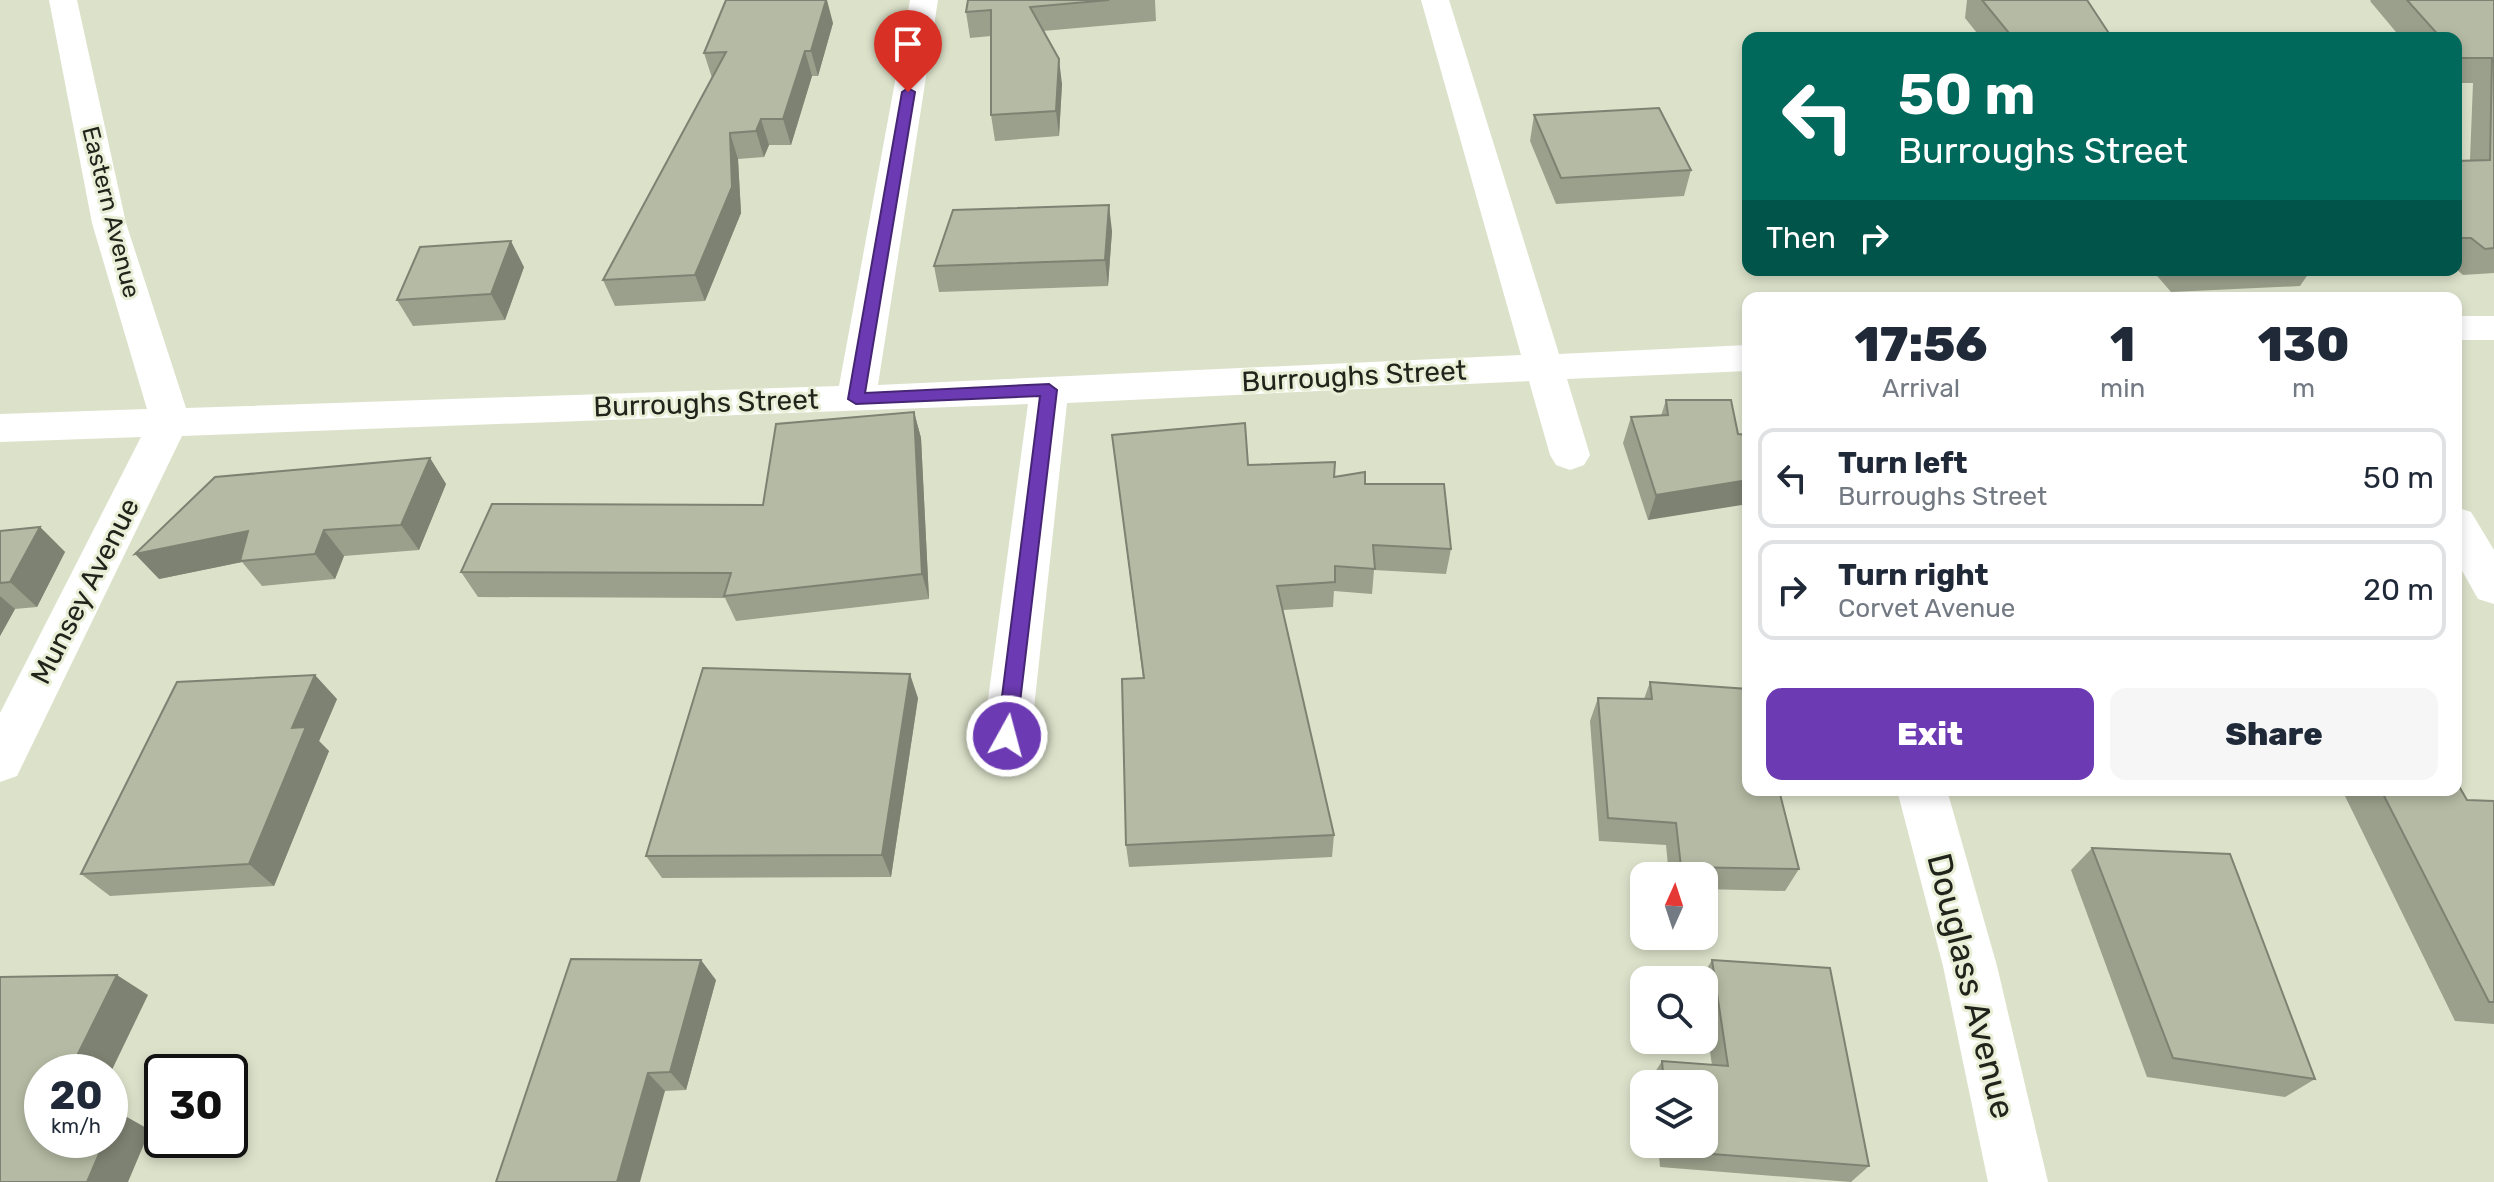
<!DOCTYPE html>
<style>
body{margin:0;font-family:Rubik,sans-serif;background:#f6f6f7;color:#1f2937;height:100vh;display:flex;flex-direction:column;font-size:30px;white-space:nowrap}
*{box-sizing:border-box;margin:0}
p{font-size:26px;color:#747a83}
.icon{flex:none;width:44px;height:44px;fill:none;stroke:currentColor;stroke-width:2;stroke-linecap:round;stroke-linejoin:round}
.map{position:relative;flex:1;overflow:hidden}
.drawer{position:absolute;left:1742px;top:292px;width:720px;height:504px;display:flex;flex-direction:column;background:#fff;border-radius:16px;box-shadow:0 4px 12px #0003}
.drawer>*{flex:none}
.banner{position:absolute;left:1742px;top:32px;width:720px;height:244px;border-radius:16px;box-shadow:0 4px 12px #0003;background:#00695c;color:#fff;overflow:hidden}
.needle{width:52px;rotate:3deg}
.fabs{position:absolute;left:1630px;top:862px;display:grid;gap:16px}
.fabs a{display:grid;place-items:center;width:88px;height:88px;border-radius:16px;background:#fff;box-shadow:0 4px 12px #0003;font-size:40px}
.speed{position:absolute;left:24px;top:1054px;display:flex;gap:16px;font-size:40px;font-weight:700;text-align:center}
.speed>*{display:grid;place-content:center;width:104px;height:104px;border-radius:50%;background:#fff;box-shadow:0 4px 12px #0003;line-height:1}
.speed small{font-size:20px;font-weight:400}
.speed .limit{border:4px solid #111;border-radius:12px;background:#fff;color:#111}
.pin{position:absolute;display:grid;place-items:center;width:68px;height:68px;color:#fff;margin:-82px -34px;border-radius:50% 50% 50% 0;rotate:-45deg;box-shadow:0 0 8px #0007}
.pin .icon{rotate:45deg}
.me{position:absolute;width:88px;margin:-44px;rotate:7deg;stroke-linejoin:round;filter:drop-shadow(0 0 6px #0008)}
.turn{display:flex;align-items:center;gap:28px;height:168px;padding:0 24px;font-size:36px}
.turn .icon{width:104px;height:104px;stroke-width:2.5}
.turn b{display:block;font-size:56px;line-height:68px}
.then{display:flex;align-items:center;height:76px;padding:0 24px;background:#0003;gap:16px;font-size:30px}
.eta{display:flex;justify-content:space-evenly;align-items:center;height:136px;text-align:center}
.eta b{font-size:48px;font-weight:800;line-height:56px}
.primary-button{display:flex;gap:16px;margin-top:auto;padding:16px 24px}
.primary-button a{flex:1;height:92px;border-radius:16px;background:#6c3ab2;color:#fff;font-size:32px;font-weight:800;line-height:92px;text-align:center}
.primary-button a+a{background:#f6f6f7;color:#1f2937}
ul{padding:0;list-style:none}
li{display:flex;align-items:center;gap:24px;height:100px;margin:0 16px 12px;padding:0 8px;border:4px solid #e0e1e3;border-radius:16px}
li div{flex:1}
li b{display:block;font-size:30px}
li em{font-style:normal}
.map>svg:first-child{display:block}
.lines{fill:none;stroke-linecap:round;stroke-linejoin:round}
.minor{fill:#fff;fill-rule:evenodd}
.wall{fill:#9ba08c}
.shaded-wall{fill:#7e8272}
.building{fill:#b4baa3;stroke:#7e8272;stroke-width:2}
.route{fill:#6c3ab2;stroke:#462674;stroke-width:2}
.labels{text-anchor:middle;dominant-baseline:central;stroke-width:6;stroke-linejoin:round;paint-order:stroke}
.far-street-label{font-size:24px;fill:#22241c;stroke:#e9efd7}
.street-label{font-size:28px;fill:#22241c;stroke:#e9efd7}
.near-street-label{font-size:34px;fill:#22241c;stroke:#e9efd7}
</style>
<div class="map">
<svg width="2494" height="1182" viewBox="0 0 2494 1182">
<rect width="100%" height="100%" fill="#dce2ca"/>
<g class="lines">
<path class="minor" d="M49,0H77L126,223L186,408L839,386L910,0H938L878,385L1521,355L1421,0H1449L1559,354L1748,345V371L1567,379L1590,455L1584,465L1570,470L1556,465L1550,455L1529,381L1067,403L1031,736L1024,750L1007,756L990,750L983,736L1028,404L182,436L17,776L0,782V713L141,437L0,442V414L147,409L92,223Z
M2456,316H2494V340H2456Z
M2456,507L2471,512L2494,550V604L2478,599L2456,560Z
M1897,790H1947L1997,966L2048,1182H1988L1943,966Z"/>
</g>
<path class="wall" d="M968,0H1155L1156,21L1043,31L1062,84L1059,136L995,141L991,115V36L970,38L966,12Z
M1967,0H2087L2112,38H1981L1965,18Z
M2371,0H2494V273L2463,275L2456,269V161L2470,160L2473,83H2456V38H2401L2370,1Z
M833,23L818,76H812L791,145H769L764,157L738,159L741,213L705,301L615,306L603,280L712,78L704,53Z
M1534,115L1691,170L1684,196L1556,204L1530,141Z
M1112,231L1108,286L939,292L934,266Z
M524,267L505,320L413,326L397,300Z
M2152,270H2311L2300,286L2171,292Z
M1666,400H1731L1648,520L1623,443L1631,417L1661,416Z
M914,412L921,438L929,599L736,621L725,598L478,597L461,572L763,505Z
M1112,435L1248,465L1335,462L1334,477L1365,484L1451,549L1446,574L1374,570L1372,594L1334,591L1333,607L1283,610L1334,835L1332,857L1129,867L1126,845L1143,678Z
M430,458L446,484L419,550L344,556L335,579L262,586L242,562L159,579Z
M40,527L65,552L37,607L15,609L0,636V531Z
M1650,682L1799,869L1785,891L1704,889V876H1669L1666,845L1599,841L1590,721L1598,698L1644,699Z
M918,698L891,877L662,878L646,856Z
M337,699L319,741L329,751L274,886L110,896L81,874Z
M2342,790H2456L2467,800L2494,801V1024L2455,1021Z
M2092,848L2315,1079L2285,1097L2147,1077L2071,870Z
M1712,960L1869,1166L1851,1182L1660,1167L1658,1144H1704V1084H1651L1650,1080L1662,1061L1712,1065L1704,1011V980H1700Z
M716,980L686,1090L665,1091L496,1182Z"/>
<path class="shaded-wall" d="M826,0H827L833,23L818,76L811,51Z
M805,51L812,76L791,145L783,119Z
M1059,59L1062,84L1059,136L1056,111Z
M761,119L769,145L764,157L756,131Z
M730,133L738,159L741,213L705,301L695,275Z
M1109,205L1112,231L1108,286L1105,260Z
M511,241L524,267L505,320L491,294Z
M914,412L921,438L929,599L922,574Z
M430,458L446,484L419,550L401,525Z
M1748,480V504L1648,520L1656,495Z
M40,527L65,552L37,607L10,582Z
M324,530L344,556L335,579L315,554Z
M248,531L240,561L242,562L159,579L135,554Z
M0,596L15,609L0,636Z
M910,674L918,698L891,877L882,855Z
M315,675L337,699L319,741L329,751L274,886L249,864L292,728Z
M701,960L716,980L686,1090L670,1072Z
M117,975L148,995L110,1074V1072H69Z
M648,1073L665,1091L640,1182H617Z
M118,1112L150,1130L128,1182H87L105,1140H110V1130Z"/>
<path class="building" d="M726,0H826L811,51H805L783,119H761L756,131L730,133L732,187L695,275L603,280L726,52L704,53Z
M968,0H1109L1030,7L1059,59L1056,111L991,115V10L966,12Z
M1982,0H2087L2112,38H2013Z
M2407,0H2494V248L2485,249L2471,238H2456V161L2490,160L2492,58H2459L2456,55V38H2441Z
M1659,108L1691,170L1561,178L1534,115Z
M1109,205L1105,260L934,266L953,210Z
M511,241L491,294L397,300L420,247Z
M1666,400H1731L1738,434L1748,435V480L1656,495L1631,417L1668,415Z
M914,412L922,574L724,596L731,573L461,572L492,504L763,505L776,424Z
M1245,423L1248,465L1335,462L1334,477L1365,472V484H1444L1451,549L1373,545L1375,569L1335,566V582L1277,586L1334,835L1126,845L1122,679L1144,678L1112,435Z
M430,458L401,525L324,530L315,554L240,561L248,531L135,554L215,477Z
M40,527L10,582L0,583V531Z
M703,668L910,674L882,855L646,856Z
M315,675L292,728L306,727L249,864L81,874L177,682Z
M1650,682L1748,689V790H1779L1799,869L1681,867L1676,823L1608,818L1598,698L1652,699Z
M2456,781L2467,800L2494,801V1002H2489L2381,790H2456Z
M2092,848L2230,854L2315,1079L2173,1058Z
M571,959L701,960L670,1072L648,1073L617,1182H496Z
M1712,960L1830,968L1869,1166L1673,1151L1672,1144H1704V1084H1664L1662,1061L1728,1066Z
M117,975L69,1072H42V1140H105L87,1182H0V977Z
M118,1112L110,1130V1113Z"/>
<path class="route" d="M908,88L915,92L865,393L1049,384L1057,390L1016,736L1014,742L1007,744L1000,742L997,736L1040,396L856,404L848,399L902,92Z"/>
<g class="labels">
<g class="far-street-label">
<text transform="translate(111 212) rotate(76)">Eastern Avenue</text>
</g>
<g class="street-label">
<text transform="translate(1354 376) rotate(-3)">Burroughs Street</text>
<text transform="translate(706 403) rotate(-2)">Burroughs Street</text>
<text transform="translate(85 591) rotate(-63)">Munsey Avenue</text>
</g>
<g class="near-street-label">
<text transform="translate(1971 986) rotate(76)">Douglass Avenue</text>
</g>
</g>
</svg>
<div class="fabs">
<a><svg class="needle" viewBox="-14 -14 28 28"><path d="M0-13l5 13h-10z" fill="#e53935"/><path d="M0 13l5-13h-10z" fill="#747a83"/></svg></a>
<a><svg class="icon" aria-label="search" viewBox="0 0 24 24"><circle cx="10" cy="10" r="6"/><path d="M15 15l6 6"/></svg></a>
<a><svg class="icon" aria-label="layers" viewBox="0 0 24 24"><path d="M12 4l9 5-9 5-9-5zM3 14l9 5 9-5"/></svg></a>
</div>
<div class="speed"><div>20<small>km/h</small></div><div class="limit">30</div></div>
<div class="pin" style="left:908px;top:92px;background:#d93025"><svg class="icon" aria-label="arrive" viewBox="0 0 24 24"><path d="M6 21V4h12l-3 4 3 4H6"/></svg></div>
<svg class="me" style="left:1007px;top:736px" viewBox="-20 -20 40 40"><circle r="17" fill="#6c3ab2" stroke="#fff" stroke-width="3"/><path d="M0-11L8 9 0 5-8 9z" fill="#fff"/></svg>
<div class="banner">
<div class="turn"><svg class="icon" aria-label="left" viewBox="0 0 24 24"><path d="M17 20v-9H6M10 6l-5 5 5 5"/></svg><div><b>50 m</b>Burroughs Street</div></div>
<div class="then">Then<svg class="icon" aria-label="right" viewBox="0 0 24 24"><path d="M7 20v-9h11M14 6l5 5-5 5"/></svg></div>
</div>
<section class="drawer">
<div class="eta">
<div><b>17:56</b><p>Arrival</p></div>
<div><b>1</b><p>min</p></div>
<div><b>130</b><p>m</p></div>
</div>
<ul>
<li><svg class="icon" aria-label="left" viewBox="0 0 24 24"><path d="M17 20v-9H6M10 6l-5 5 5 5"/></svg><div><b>Turn left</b><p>Burroughs Street</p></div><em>50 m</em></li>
<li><svg class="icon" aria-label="right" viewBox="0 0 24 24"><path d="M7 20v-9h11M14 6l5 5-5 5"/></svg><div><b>Turn right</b><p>Corvet Avenue</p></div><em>20 m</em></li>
</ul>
<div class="primary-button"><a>Exit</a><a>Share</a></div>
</section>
</div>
